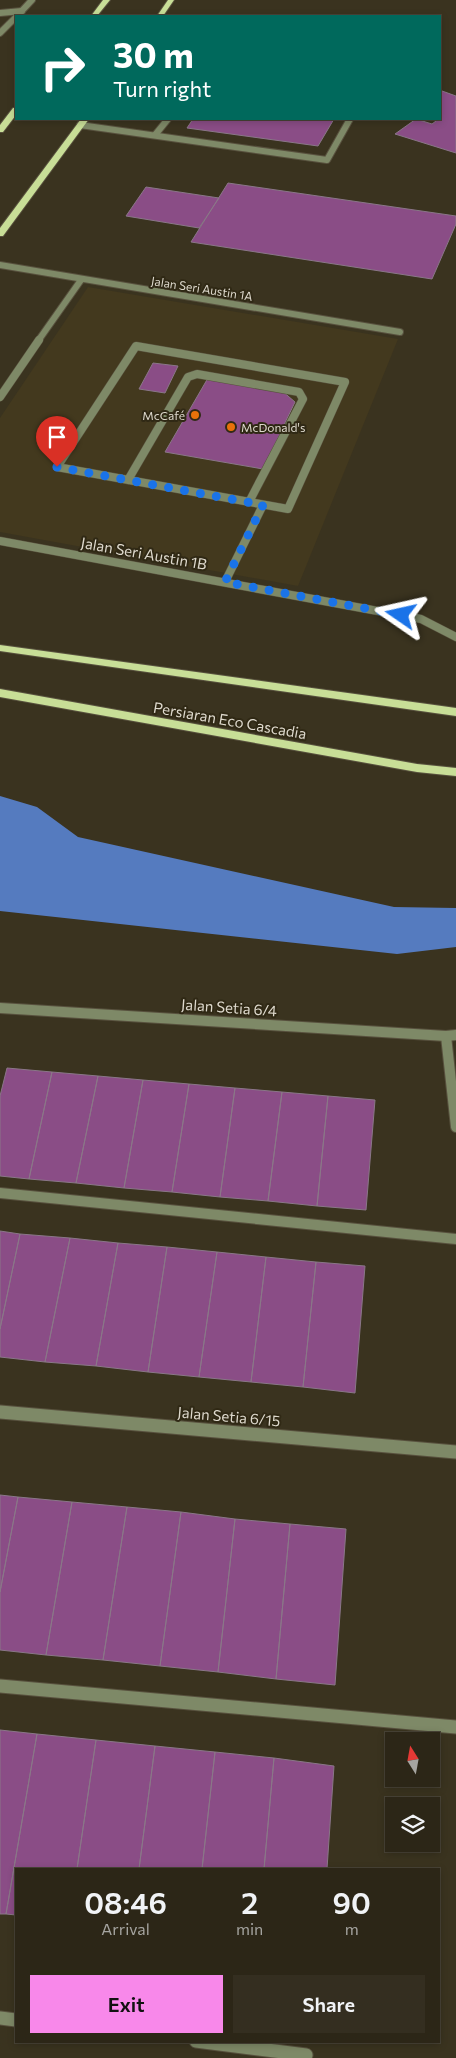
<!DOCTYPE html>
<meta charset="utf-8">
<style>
body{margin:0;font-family:Commissioner,sans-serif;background:#342e20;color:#f1f3f6;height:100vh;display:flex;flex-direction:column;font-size:19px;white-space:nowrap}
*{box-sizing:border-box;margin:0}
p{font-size:16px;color:#a6a5a1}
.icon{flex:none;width:28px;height:28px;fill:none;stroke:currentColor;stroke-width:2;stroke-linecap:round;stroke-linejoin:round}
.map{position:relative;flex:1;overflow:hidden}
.details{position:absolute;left:15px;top:1868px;width:425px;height:175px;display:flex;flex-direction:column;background:#2c2617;border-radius:0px;box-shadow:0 2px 8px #0003,0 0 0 1px #484336}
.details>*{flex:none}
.guide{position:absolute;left:15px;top:15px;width:426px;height:105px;border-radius:0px;box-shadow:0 2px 8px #0003,0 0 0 1px #484336;background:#00695c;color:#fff;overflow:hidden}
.needle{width:32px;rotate:349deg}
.fabs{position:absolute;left:385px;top:1732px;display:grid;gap:10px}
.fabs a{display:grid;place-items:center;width:55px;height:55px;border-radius:0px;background:#2c2617;box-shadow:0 2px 8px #0003,0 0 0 1px #484336;font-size:25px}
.pin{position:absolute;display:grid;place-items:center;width:42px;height:42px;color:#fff;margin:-51px -21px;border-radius:50% 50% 50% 0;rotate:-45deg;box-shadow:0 0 5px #0007}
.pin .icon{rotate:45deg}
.me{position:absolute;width:55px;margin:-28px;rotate:281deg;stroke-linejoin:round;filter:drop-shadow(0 0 4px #0008)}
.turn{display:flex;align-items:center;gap:18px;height:105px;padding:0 15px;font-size:22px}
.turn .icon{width:65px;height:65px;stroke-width:2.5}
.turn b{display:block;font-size:35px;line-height:42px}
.eta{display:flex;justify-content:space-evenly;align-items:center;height:85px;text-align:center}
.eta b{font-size:30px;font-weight:600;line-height:35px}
.primary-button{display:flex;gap:10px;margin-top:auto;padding:10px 15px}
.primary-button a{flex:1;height:58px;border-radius:0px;background:#f888ea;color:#111;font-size:20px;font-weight:600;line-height:58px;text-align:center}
.primary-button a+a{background:#342e20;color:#f1f3f6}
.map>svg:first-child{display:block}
.built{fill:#43391e}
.water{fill:#557bbf}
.building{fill:#8a4d86;stroke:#8a7788}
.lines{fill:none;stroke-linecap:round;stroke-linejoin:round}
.service-far3-casing{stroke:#58513e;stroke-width:8}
.service-far2-casing{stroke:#58513e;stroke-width:9}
.service-far1-casing{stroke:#58513e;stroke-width:12}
.service-casing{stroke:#58513e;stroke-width:15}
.minor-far3-casing{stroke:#58513e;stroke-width:8}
.minor-far2-casing{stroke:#58513e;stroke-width:9}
.minor-far1-casing{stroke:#58513e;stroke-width:12}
.minor-casing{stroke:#58513e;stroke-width:15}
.primary-casing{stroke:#58513e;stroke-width:2}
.service-far3{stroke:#7e8967;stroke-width:6}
.service-far2{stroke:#7e8967;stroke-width:8}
.service-far1{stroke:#7e8967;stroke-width:10}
.service{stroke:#7e8967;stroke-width:13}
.minor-far3{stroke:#7e8967;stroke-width:6}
.minor-far2{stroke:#7e8967;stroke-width:8}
.minor-far1{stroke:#7e8967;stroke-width:10}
.minor{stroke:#7e8967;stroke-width:13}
.primary{fill:#c8de97;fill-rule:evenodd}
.route{stroke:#1a73e8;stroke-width:9;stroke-dasharray:0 16.2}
.food-dot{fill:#e8710a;stroke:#302915;stroke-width:2}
.labels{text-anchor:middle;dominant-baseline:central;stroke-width:4;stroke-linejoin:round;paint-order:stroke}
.far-street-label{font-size:12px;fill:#ded9cd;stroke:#302915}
.far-poi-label{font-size:12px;fill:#ded9cd;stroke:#302915;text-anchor:end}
.street-label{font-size:15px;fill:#ded9cd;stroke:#302915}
</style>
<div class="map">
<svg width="456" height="2058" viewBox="0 0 456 2058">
<rect width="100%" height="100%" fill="#3a331f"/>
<path class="built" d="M88,287L398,339L298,586L0,532V418Z"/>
<path class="water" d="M0,796L37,807L78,837L394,907L456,908V947L397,954L0,911Z"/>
<path class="building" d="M442,91L456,96V153L395,134L416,119L432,124L436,121L429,119H440V92Z
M193,119H334L318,146L187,128Z
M228,183L456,216V224L432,279L191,242Z
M146,187L219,198L199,228L126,216Z
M153,363L178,366L165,393L139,389Z
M208,378L281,390L295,402L263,469L165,452Z
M7,1068L52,1072L29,1179L0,1176V1096Z
M52,1072L98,1076L76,1183L29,1179Z
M98,1076L143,1080L124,1188L76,1183Z
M143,1080L189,1084L172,1192L124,1188Z
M189,1084L235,1088L220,1197L172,1192Z
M235,1088L282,1092L268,1201L220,1197Z
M282,1092L328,1096L317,1206L268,1201Z
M328,1096L375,1100L366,1210L317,1206Z
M0,1231L20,1234L0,1329Z
M20,1234L70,1238L45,1362L0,1357V1329Z
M70,1238L118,1243L96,1366L45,1362Z
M118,1243L167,1247L148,1372L96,1366Z
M167,1247L217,1252L199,1377L148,1372Z
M217,1252L266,1257L251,1382L199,1377Z
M266,1257L316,1262L303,1387L251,1382Z
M316,1262L365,1266L355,1393L303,1387Z
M0,1495L18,1497L0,1592Z
M18,1497L72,1502L46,1655L0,1650V1592Z
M72,1502L127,1507L103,1660L46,1655Z
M127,1507L181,1512L160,1666L103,1660Z
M181,1512L235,1519L218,1672L160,1666Z
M235,1519L290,1524L276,1679L218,1672Z
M290,1524L346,1529L335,1685L276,1679Z
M0,1730L37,1734L6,1914H0Z
M37,1734L96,1740L77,1869H16V1915L6,1914Z
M96,1740L155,1746L139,1869H77Z
M155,1746L215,1752L202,1869H139Z
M215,1752L274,1758L264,1869H202Z
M274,1758L334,1766L327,1869H264Z"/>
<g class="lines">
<defs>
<path id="service-far3" d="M0,13L22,11
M80,125L327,160L350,119
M155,135L168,119"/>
<path id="service-far2" d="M136,346L345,382L288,509L57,467Z
M128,480L188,377L197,374L299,392L303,399L249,502
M225,582L263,505"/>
<path id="service-far1" d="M0,1193L456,1239"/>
<path id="service" d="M0,1686L456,1727"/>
<path id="minor-far3" d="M17,16L32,0
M0,33L16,17
M0,265L400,332
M38,341L81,280"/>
<path id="minor-far2" d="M0,397L39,340
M0,541L421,619L456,637"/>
<path id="minor-far1" d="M0,1008L446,1036L456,1035
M446,1036L456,1127"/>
<path id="minor" d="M0,1412L456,1452
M0,2018L16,2020
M196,2041L306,2055"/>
<path id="primary" d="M103,0H110L97,16H91Z
M168,0H174L163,16H157Z
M13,108H16V115L3,132H0V125Z
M81,119H89L3,236H0V228Z
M0,645L456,708V716L0,651Z
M0,689L417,764L456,768V776L417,772L0,697Z"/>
</defs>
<use href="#service-far3" class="service-far3-casing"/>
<use href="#service-far2" class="service-far2-casing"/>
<use href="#service-far1" class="service-far1-casing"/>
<use href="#service" class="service-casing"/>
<use href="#minor-far3" class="minor-far3-casing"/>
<use href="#minor-far2" class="minor-far2-casing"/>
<use href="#minor-far1" class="minor-far1-casing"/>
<use href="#minor" class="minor-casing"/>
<use href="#primary" class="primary-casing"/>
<use href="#service-far3" class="service-far3"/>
<use href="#service-far2" class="service-far2"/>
<use href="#service-far1" class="service-far1"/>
<use href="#service" class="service"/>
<use href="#minor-far3" class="minor-far3"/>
<use href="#minor-far2" class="minor-far2"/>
<use href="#minor-far1" class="minor-far1"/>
<use href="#minor" class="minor"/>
<use href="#primary" class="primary"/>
</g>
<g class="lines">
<path class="route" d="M57,467L263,505L225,582L401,615"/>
</g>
<g class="food-dot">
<circle cx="195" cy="415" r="5"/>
<circle cx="231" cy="427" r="5"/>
</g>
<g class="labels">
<g class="far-street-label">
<text transform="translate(202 288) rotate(9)">Jalan Seri Austin 1A</text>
</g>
<g class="far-poi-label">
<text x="185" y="415">McCafé</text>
<text x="241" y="427" text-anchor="start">McDonald's</text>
</g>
<g class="street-label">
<text transform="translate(144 553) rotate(10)">Jalan Seri Austin 1B</text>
<text transform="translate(230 720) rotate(10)">Persiaran Eco Cascadia</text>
<text transform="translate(229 1007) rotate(4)">Jalan Setia 6/4</text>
<text transform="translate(229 1416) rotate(5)">Jalan Setia 6/15</text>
</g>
</g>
</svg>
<div class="fabs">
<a><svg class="needle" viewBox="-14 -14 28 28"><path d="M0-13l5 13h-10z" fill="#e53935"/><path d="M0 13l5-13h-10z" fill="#a6a5a1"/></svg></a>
<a><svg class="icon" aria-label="layers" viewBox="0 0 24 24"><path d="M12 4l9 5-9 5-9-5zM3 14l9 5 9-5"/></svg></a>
</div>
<div class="pin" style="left:57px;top:467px;background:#d93025"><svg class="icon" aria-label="arrive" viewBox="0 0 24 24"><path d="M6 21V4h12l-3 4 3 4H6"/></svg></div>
<svg class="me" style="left:401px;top:615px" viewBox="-20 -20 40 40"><path d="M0-17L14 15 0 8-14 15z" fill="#1a73e8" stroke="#fff" stroke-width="4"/></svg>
<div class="guide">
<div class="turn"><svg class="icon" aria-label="right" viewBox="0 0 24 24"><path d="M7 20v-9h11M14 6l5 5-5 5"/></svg><div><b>30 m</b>Turn right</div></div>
</div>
<section class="details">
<div class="eta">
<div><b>08:46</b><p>Arrival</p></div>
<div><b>2</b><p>min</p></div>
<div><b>90</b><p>m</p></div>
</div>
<div class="primary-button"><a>Exit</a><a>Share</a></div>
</section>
</div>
